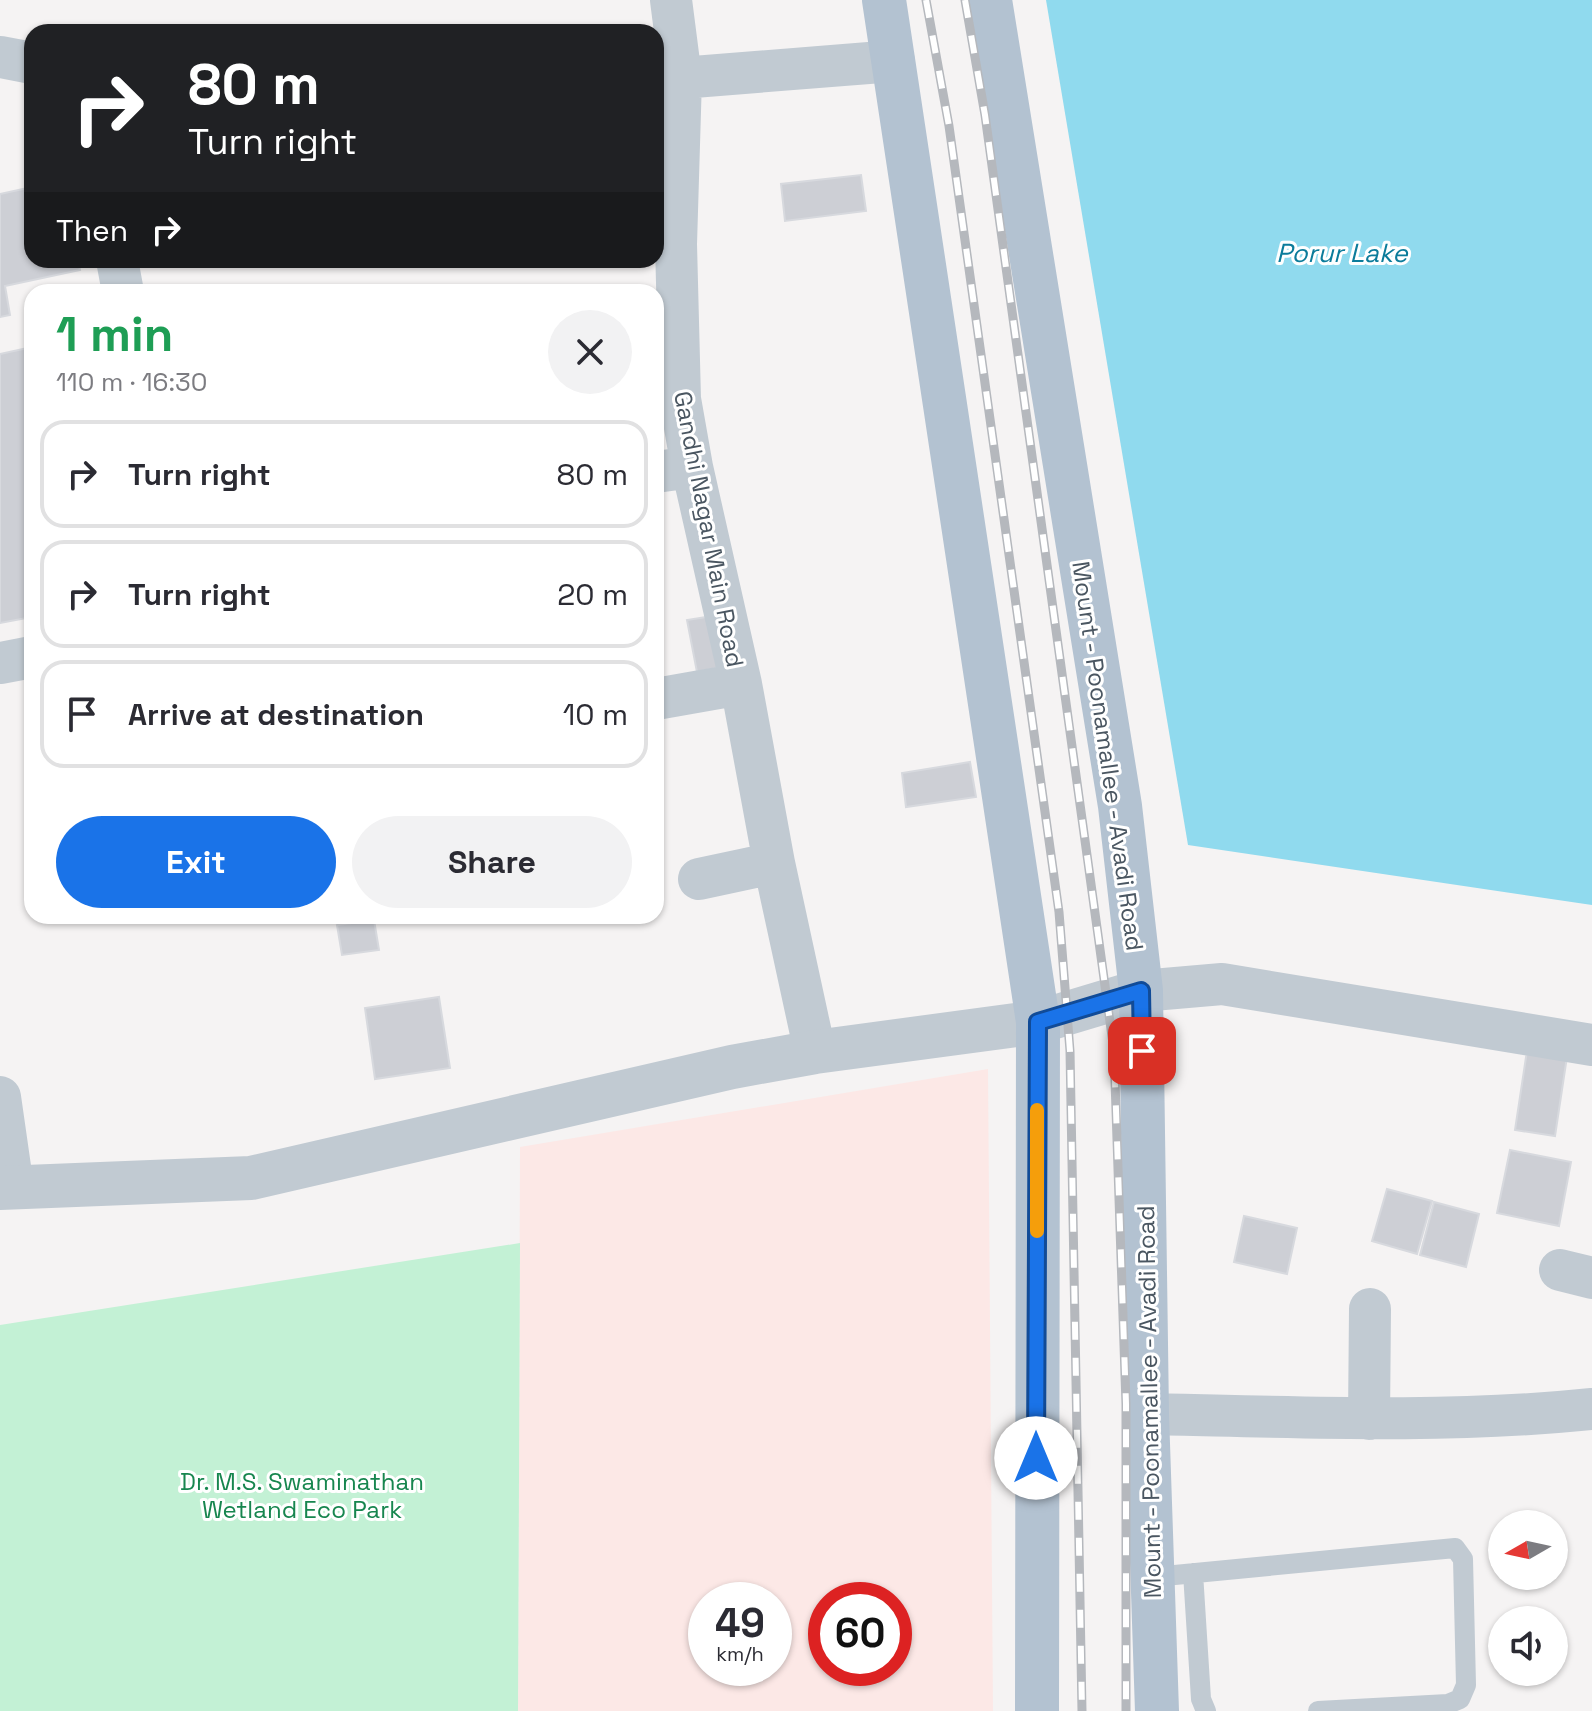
<!DOCTYPE html>
<meta charset="utf-8">
<style>
body{margin:0;font-family:"Space Grotesk",sans-serif;background:#f2f2f3;color:#2b2b33;height:100vh;display:flex;flex-direction:column;font-size:30px;white-space:nowrap}
*{box-sizing:border-box;margin:0}
p{font-size:26px;color:#7c7c81}
.icon{flex:none;width:44px;height:44px;fill:none;stroke:currentColor;stroke-width:2;stroke-linecap:round;stroke-linejoin:round}
.map{position:relative;flex:1;overflow:hidden}
.side{position:absolute;left:24px;top:284px;width:640px;height:640px;display:flex;flex-direction:column;background:#fff;border-radius:24px;box-shadow:0 2px 6px #0004}
.side>*{flex:none}
.guide{position:absolute;left:24px;top:24px;width:640px;height:244px;border-radius:24px;box-shadow:0 2px 6px #0004;background:#202124;color:#fff;overflow:hidden}
.needle{width:52px;rotate:261deg}
.tools{position:absolute;left:1488px;top:1510px;display:grid;gap:16px}
.tools a{display:grid;place-items:center;width:80px;height:80px;border-radius:50%;background:#fff;box-shadow:0 2px 6px #0004;font-size:40px}
.speed{position:absolute;left:688px;top:1582px;display:flex;gap:16px;font-size:40px;font-weight:700;text-align:center}
.speed>*{display:grid;place-content:center;width:104px;height:104px;border-radius:50%;background:#fff;box-shadow:0 2px 6px #0004;line-height:1}
.speed small{font-size:20px;font-weight:400}
.speed .limit{border:12px solid #d22;background:#fff;color:#111}
.pin{position:absolute;display:grid;place-items:center;width:68px;height:68px;color:#fff;margin:-34px;border-radius:16px;box-shadow:0 4px 12px #0006}
.me{position:absolute;width:88px;margin:-44px;rotate:0deg;stroke-linejoin:round;filter:drop-shadow(0 0 6px #0008)}
.turn{display:flex;align-items:center;gap:28px;height:168px;padding:0 32px;font-size:36px}
.turn .icon{width:104px;height:104px;stroke-width:2.5}
.turn b{display:block;font-size:56px;line-height:68px}
.then{display:flex;align-items:center;height:76px;padding:0 32px;background:#0003;gap:16px;font-size:30px}
.round{display:grid;place-items:center;flex:none;width:84px;height:84px;border-radius:42px;background:#f2f2f3}
.head{display:flex;align-items:center;justify-content:space-between;height:136px;padding:0 32px}
h1{font-size:48px;font-weight:800;line-height:60px;color:#1e9e55}
.cta{display:flex;gap:16px;margin-top:auto;padding:16px 32px}
.cta a{flex:1;height:92px;border-radius:48px;background:#1a73e8;color:#fff;font-size:32px;font-weight:800;line-height:92px;text-align:center}
.cta a+a{background:#f2f2f3;color:#2b2b33}
ul{padding:0;list-style:none}
li{display:flex;align-items:center;gap:24px;height:108px;margin:0 16px 12px;padding:0 16px;border:4px solid #e1e1e2;border-radius:24px}
li div{flex:1}
li b{display:block;font-size:30px}
li em{font-style:normal}
.map>svg:first-child{display:block}
.medical{fill:#fce8e6;fill-rule:evenodd}
.green{fill:#c3f1d5}
.water{fill:#90daee}
.building{fill:#cdcfd5;stroke:#d7d9de;stroke-width:2}
.lines{fill:none;stroke-linecap:round;stroke-linejoin:round}
.service{stroke:#c1cad2;stroke-width:20}
.minor{stroke:#c1cad2;stroke-width:42}
.tertiary{stroke:#c1cad2;stroke-width:44}
.primary{stroke:#b3c2d1;stroke-width:44}
.rail-casing{stroke:#b5b8bd;stroke-width:9}
.rail{stroke:#fff;stroke-width:6;stroke-dasharray:18;stroke-linecap:butt}
.route-casing{stroke:#114b97;stroke-width:20}
.route{stroke:#1a73e8;stroke-width:14}
.slow{stroke:#f59e0b;stroke-width:14}
.labels{text-anchor:middle;dominant-baseline:central;stroke-width:6;stroke-linejoin:round;paint-order:stroke}
.street-label{font-size:24px;fill:#4a5661;stroke:#fff}
.park-label{font-size:24px;fill:#17864f;stroke:#fff}
.water-label{font-size:26px;font-style:italic;fill:#0c7c9b;stroke:#fff}
</style>
<div class="map">
<svg width="1592" height="1711" viewBox="0 0 1592 1711">
<rect width="100%" height="100%" fill="#f5f3f3"/>
<path class="medical" d="M988,1069L993,1711H518L520,1147ZM706,1600H774V1668H706ZM826,1600H894V1668H826Z"/>
<path class="green" d="M520,1243L518,1711H0V1325Z"/>
<path class="water" d="M1046,0H1592V905L1188,845Z"/>
<path class="building" d="M861,175L866,211L785,221L781,184Z
M32,187V260H78L80,270L5,286L10,315L0,317V194Z
M32,347V617L0,623V354Z
M719,615L727,666L697,672L687,620Z
M970,762L976,797L906,807L902,773Z
M374,920L379,950L342,955L337,925Z
M439,997L450,1068L375,1079L365,1008Z
M1528,1044L1568,1050L1555,1136L1515,1130Z
M1510,1150L1571,1162L1559,1226L1497,1213Z
M1387,1189L1432,1201L1417,1254L1372,1241Z
M1434,1202L1479,1214L1466,1267L1420,1255Z
M1244,1216L1297,1228L1287,1274L1234,1262Z"/>
<g class="lines">
<path class="service" d="M1193,1573L1201,1699L1206,1711
M1154,1577L1455,1548L1463,1559L1466,1685L1460,1699L1448,1704L1318,1711"/>
<path class="minor" d="M671,0L681,78L676,244L680,399L692,467L741,684L774,863L815,1052
M0,57L32,63
M681,78L894,61
M117,260L123,292
M656,472L692,467
M0,663L32,657
M656,699L741,684
M699,879L774,863
M1141,991L1222,984L1592,1045
M0,1097L13,1188
M1560,1270L1592,1278
M1147,1414C1295,1417 1445,1424 1592,1409
M1369,1419L1370,1309"/>
<path class="tertiary" d="M0,1188L251,1178L732,1067L815,1052L1038,1022L1141,991"/>
<path class="primary" d="M884,0L1038,1022L1037,1711
M990,0L1120,806L1141,991L1147,1414L1157,1711"/>
<defs>
<path id="rail" d="M926,0L949,126L1059,912L1070,1051L1082,1711
M965,0L985,115L1114,1051L1126,1404V1711"/>
</defs>
<use href="#rail" class="rail-casing"/>
<use href="#rail" class="rail"/>
</g>
<g class="lines">
<defs>
<path id="route" d="M1036,1458L1038,1022L1141,991L1142,1051"/>
</defs>
<use href="#route" class="route-casing"/>
<use href="#route" class="route"/>
<path class="slow" d="M1037,1231V1110"/>
</g>
<g class="labels">
<g class="street-label">
<text transform="translate(709 529) rotate(79)">Gandhi Nagar Main Road</text>
<text transform="translate(1108 756) rotate(82)">Mount - Poonamallee - Avadi Road</text>
<text transform="translate(1149 1402) rotate(-91)">Mount - Poonamallee - Avadi Road</text>
</g>
<g class="park-label">
<text x="302" y="1481">Dr. M.S. Swaminathan<tspan x="302" dy="28">Wetland Eco Park</tspan></text>
</g>
<g class="water-label">
<text x="1342" y="253">Porur Lake</text>
</g>
</g>
</svg>
<div class="tools">
<a><svg class="needle" viewBox="-14 -14 28 28"><path d="M0-13l5 13h-10z" fill="#e53935"/><path d="M0 13l5-13h-10z" fill="#7c7c81"/></svg></a>
<a><svg class="icon" aria-label="sound" viewBox="0 0 24 24"><path d="M4 9h4l5-4v14l-5-4H4zM17 9q2 3 0 6"/></svg></a>
</div>
<div class="speed"><div>49<small>km/h</small></div><div class="limit">60</div></div>
<div class="pin" style="left:1142px;top:1051px;background:#d93025"><svg class="icon" aria-label="arrive" viewBox="0 0 24 24"><path d="M6 21V4h12l-3 4 3 4H6"/></svg></div>
<svg class="me" style="left:1036px;top:1458px" viewBox="-20 -20 40 40"><circle r="19" fill="#fff"/><path d="M0-13L10 11 0 6-10 11z" fill="#1a73e8"/></svg>
<div class="guide">
<div class="turn"><svg class="icon" aria-label="right" viewBox="0 0 24 24"><path d="M7 20v-9h11M14 6l5 5-5 5"/></svg><div><b>80 m</b>Turn right</div></div>
<div class="then">Then<svg class="icon" aria-label="right" viewBox="0 0 24 24"><path d="M7 20v-9h11M14 6l5 5-5 5"/></svg></div>
</div>
<section class="side">
<div class="head"><div><h1>1 min</h1><p>110 m · 16:30</p></div><a class="round"><svg class="icon" aria-label="close" viewBox="0 0 24 24"><path d="M6 6l12 12M18 6L6 18"/></svg></a></div>
<ul>
<li><svg class="icon" aria-label="right" viewBox="0 0 24 24"><path d="M7 20v-9h11M14 6l5 5-5 5"/></svg><div><b>Turn right</b></div><em>80 m</em></li>
<li><svg class="icon" aria-label="right" viewBox="0 0 24 24"><path d="M7 20v-9h11M14 6l5 5-5 5"/></svg><div><b>Turn right</b></div><em>20 m</em></li>
<li><svg class="icon" aria-label="arrive" viewBox="0 0 24 24"><path d="M6 21V4h12l-3 4 3 4H6"/></svg><div><b>Arrive at destination</b></div><em>10 m</em></li>
</ul>
<div class="cta"><a>Exit</a><a>Share</a></div>
</section>
</div>
